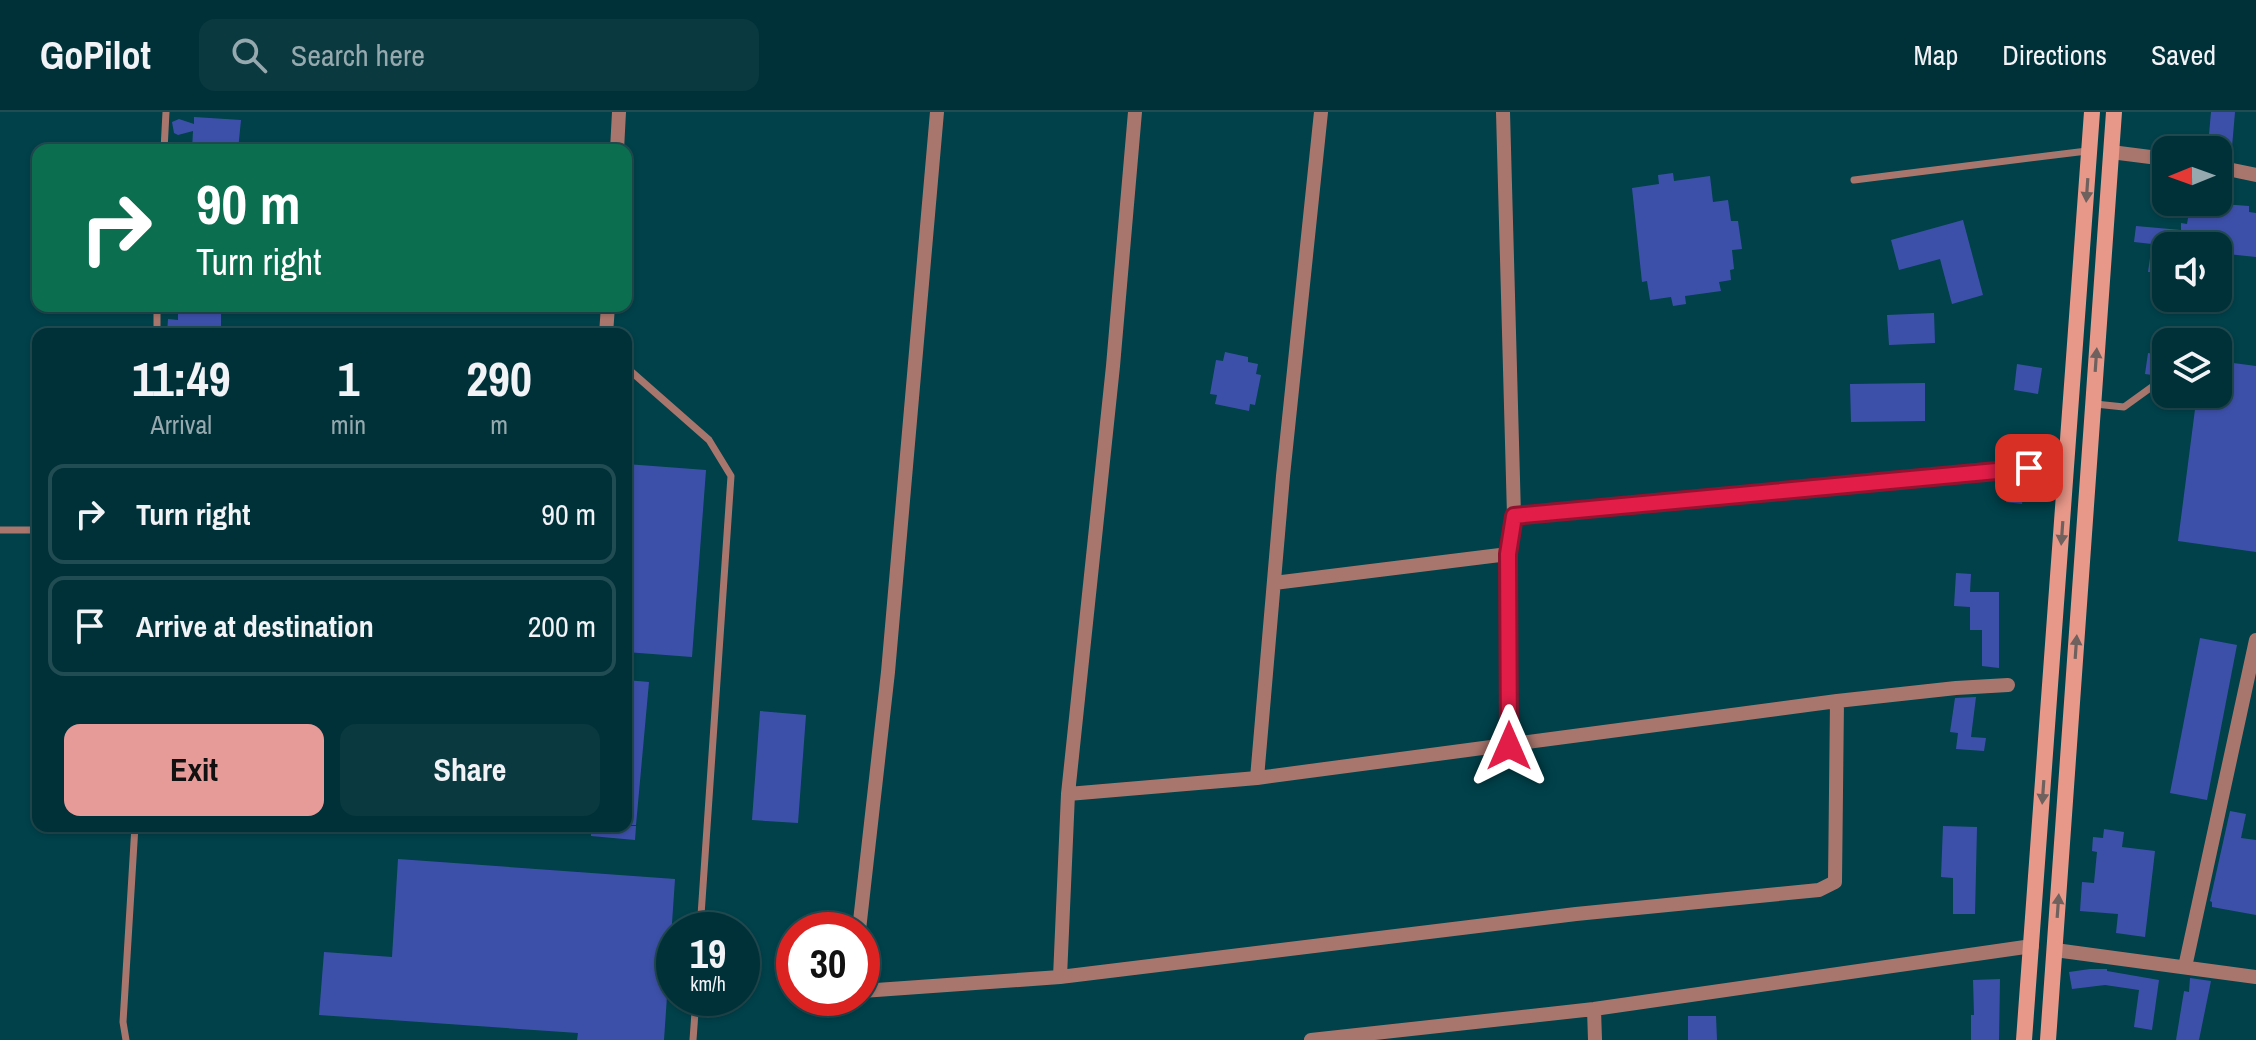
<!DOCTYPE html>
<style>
body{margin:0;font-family:"Archivo Narrow",sans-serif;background:#0a3940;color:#f1f3f6;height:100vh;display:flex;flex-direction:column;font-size:30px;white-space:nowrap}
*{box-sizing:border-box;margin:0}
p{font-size:26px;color:#95a9ae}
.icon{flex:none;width:44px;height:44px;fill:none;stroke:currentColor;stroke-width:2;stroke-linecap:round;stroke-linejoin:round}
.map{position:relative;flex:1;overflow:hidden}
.side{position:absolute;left:32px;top:216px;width:600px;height:504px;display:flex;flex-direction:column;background:#003138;border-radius:16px;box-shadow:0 2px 6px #0004,0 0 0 2px #224c53}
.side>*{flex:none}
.guide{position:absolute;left:32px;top:32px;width:600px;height:168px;border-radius:16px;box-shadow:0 2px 6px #0004,0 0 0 2px #224c53;background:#0b6e4f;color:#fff;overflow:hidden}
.needle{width:52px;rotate:269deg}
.fabs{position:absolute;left:2152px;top:24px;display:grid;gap:16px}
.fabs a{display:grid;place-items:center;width:80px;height:80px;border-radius:16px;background:#003138;box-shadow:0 2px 6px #0004,0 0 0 2px #224c53;font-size:40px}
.speed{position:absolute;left:656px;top:800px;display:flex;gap:16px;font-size:40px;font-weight:700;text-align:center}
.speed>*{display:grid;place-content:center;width:104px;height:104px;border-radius:50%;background:#003138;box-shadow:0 2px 6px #0004,0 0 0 2px #224c53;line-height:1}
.speed small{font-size:20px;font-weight:400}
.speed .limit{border:12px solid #d22;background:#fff;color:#111}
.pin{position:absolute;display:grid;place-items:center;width:68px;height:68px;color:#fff;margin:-34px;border-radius:16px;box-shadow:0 4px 12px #0006}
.me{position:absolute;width:88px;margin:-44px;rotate:0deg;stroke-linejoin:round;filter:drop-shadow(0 0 6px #0008)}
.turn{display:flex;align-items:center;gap:28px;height:168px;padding:0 32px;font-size:36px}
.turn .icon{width:104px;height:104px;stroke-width:2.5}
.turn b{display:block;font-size:56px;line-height:68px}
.eta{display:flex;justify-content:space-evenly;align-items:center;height:136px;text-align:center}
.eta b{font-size:48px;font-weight:700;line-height:56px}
.cta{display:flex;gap:16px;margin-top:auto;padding:16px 32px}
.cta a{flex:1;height:92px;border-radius:16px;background:#e69b98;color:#111;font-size:32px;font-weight:700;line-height:92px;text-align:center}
.cta a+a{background:#0a3940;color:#f1f3f6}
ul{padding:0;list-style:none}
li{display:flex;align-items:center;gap:24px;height:100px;margin:0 16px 12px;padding:0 16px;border:4px solid #224c53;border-radius:16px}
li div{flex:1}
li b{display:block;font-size:30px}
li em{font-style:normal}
header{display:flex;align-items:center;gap:48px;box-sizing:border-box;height:112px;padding:0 40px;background:#003138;border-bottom:2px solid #224c53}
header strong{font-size:38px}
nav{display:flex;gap:44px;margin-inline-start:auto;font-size:28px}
.search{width:560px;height:72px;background:#0a3940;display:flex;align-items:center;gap:20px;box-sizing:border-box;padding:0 28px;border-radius:16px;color:#95a9ae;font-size:30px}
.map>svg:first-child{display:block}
.building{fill:#3d50a9}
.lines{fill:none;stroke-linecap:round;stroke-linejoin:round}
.lane{stroke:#a9766d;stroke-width:7}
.street{stroke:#a9766d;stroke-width:14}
.secondary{stroke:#e79889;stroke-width:16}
.oneway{fill:#6e615e}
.route-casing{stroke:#92132f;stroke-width:20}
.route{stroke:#e11d48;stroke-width:14}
</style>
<header>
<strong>GoPilot</strong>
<div class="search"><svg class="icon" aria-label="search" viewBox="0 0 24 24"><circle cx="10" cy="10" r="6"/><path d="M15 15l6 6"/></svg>Search here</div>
<nav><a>Map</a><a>Directions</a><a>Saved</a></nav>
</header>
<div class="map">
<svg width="2256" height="928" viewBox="0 0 2256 928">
<rect width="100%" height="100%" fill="#00414a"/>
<path class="building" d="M2211,0H2235L2232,35L2208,34Z
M194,5L241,8L238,38H192L193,19L178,23L174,21L172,10L179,7L194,12Z
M1673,61L1674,69L1710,64L1713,90L1728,88L1731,109H1738L1742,137L1732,138L1734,157L1730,158L1731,168L1719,170L1721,179L1685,184L1686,192L1673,194L1671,185L1650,188L1647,169L1642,170L1632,76L1659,72L1658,63Z
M2194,90L2249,94V100L2256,101V145L2218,141V134H2166V161L2148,160L2152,132L2134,130L2136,114L2181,118V111L2187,112L2190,94H2194Z
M1963,108L1983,183L1952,192L1940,147L1899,158L1891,128Z
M178,200L221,201V222H167L168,207L178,208Z
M1934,201L1935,231L1889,233L1887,203Z
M1225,240L1248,245V250L1258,252L1256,262L1261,263L1255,293L1250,292L1249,299L1215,292L1217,283L1210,282L1216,248L1223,249Z
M2148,241L2166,244V265L2145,262Z
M2218,249L2256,254V440L2178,429L2197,282H2218Z
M2017,252L2042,256L2038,282L2014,278Z
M1925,271V309L1851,310L1850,272Z
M626,352L706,358L692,545L626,540Z
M2009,368L2025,369L2022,392L2006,390Z
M1956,461L1971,462L1970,480H1999V556L1982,554V518H1970V495L1954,494Z
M2200,526L2237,533L2207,688L2170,681Z
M626,568L649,570L636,713H626Z
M1976,585L1971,625L1986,626L1984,639L1956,637L1958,621L1950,620L1955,586Z
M760,599L806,603L798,711L752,708Z
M2230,699L2246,702L2241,726L2256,728V803L2212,795V790L2210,789Z
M591,714H636L635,728L591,724Z
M1943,714L1977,715L1975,802H1953V766L1941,765Z
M2104,717L2124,720L2122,735L2155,739L2145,825L2116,821L2118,802L2080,799L2082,770L2094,771L2097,740L2092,739L2093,725L2103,726Z
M398,747L675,767L664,928H577L578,921L319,903L324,840L392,845Z
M2090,857H2107V859L2159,868L2152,918L2134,915L2139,878L2105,873L2072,877L2069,860Z
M2190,866L2211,869L2199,928H2176L2184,879L2189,880Z
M2000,867L1999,928H1971V903H1974L1973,868Z
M1688,904H1716L1717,928H1688Z"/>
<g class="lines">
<path class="lane" d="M164,38L166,0
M1854,68L2087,39
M157,222V194
M626,255L709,328L731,364L700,818
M2095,292L2124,295L2160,269
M0,418H38
M126,928L123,910L135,714
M693,928L696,886"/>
<path class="street" d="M617,38L619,0
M2111,40L2166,47
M2218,55L2256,63
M606,222L608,194
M1514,404L2029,356
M1508,442L1509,634
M1274,471L1508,442L1514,404L1503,0
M1837,589L1956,576L2008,573
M1257,666L1283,364L1321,0
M859,818L888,560L937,0
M2055,838L2256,865
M2185,855L2256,528
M1060,865L1068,682
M862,879L1060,865L1576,802L1819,778L1835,770L1837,589L1257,666L1068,682L1113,254L1135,0
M1594,897L1595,928
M1311,928L1594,897L2032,834"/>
<path class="secondary" d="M2024,928L2092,0
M2048,928L2114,0"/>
</g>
<defs><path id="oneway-solid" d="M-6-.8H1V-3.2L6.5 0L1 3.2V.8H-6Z" transform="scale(2)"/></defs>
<g class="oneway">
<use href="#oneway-solid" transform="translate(2087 78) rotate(94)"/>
<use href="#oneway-solid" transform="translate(2096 248) rotate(-86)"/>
<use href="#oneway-solid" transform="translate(2062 421) rotate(94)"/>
<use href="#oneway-solid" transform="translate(2076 535) rotate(-86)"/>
<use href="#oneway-solid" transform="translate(2043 680) rotate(94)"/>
<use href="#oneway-solid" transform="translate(2058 794) rotate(-86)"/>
</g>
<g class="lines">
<defs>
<path id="route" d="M1509,634L1508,442L1514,404L2029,356"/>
</defs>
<use href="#route" class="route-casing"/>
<use href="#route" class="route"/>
</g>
</svg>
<div class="fabs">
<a><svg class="needle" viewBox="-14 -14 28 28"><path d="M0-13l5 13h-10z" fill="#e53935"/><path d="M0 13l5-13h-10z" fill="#95a9ae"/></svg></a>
<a><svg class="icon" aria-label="sound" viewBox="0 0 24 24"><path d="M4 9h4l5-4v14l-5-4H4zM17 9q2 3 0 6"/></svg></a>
<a><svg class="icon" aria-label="layers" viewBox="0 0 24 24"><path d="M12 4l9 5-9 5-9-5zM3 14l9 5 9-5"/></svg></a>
</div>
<div class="speed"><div>19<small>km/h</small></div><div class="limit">30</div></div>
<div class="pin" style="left:2029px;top:356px;background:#d93025"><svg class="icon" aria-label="arrive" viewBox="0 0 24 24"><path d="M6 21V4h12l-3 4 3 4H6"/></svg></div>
<svg class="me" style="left:1509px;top:634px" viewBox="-20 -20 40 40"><path d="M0-17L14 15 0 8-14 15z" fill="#e11d48" stroke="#fff" stroke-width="4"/></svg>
<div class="guide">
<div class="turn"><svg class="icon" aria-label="right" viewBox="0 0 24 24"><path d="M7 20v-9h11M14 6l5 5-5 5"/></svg><div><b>90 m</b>Turn right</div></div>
</div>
<section class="side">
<div class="eta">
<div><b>11:49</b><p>Arrival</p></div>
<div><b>1</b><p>min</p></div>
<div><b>290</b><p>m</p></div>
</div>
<ul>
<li><svg class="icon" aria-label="right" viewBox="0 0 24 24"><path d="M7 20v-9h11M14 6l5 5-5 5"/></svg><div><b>Turn right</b></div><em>90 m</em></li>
<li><svg class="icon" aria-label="arrive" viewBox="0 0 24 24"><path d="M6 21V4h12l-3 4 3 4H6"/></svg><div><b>Arrive at destination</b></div><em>200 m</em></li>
</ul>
<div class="cta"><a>Exit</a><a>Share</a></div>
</section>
</div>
